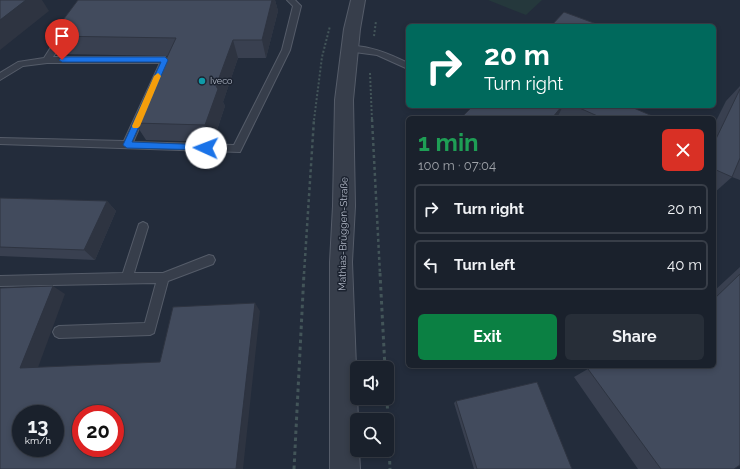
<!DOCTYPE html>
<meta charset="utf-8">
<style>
body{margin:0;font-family:Raleway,sans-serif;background:#272e38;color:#f1f3f6;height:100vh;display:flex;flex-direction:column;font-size:15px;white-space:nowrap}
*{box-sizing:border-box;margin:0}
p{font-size:13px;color:#9fa3a9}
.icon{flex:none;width:22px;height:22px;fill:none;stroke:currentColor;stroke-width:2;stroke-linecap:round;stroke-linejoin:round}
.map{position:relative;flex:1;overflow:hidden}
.details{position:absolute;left:406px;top:116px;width:310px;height:252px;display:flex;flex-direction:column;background:#1a212c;border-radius:6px;box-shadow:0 2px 6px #0003,0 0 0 1px #383e48}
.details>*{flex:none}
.top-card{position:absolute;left:406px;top:24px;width:310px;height:84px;border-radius:6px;box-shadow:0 2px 6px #0003,0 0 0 1px #383e48;background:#00695c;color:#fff;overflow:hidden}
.buttons{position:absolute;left:350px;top:361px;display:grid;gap:8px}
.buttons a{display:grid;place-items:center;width:44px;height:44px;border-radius:6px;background:#1a212c;box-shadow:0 2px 6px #0003,0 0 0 1px #383e48;font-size:20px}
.speed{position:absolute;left:12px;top:405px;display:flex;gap:8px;font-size:20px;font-weight:700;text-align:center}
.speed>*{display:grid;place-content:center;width:52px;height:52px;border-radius:50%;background:#1a212c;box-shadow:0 2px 6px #0003,0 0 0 1px #383e48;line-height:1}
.speed small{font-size:10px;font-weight:400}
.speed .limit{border:6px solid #d22;background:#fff;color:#111}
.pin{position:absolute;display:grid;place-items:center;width:34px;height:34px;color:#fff;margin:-41px -17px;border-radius:50% 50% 50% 0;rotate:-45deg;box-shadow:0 0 4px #0007}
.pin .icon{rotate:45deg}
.me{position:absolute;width:44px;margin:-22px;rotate:272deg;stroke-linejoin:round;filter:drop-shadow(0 0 3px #0008)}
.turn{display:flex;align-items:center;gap:14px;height:84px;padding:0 12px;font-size:18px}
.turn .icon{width:52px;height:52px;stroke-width:2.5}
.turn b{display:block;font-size:28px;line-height:34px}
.round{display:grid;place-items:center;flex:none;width:42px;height:42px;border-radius:6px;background:#272e38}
.overview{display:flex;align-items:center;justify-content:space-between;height:68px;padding:0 12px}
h1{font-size:24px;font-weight:700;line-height:30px;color:#1e9e55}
.cta{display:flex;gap:8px;margin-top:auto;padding:8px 12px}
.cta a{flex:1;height:46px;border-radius:6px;background:#0b8043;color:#fff;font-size:16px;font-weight:700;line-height:46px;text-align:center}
.cta a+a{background:#272e38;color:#f1f3f6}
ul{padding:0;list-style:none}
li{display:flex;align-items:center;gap:12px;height:50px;margin:0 8px 6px;padding:0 4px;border:2px solid #383e48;border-radius:6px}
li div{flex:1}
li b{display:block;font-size:15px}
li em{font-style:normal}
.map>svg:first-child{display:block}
.green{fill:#25383c}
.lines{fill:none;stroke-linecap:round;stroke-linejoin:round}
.service-casing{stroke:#555c69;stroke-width:2}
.tertiary-casing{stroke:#555c69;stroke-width:2}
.path-far2{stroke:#435559;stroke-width:2;stroke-dasharray:2 2;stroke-linecap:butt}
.path-far1{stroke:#435559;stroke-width:2.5;stroke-dasharray:3 3;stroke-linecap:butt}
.path{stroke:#435559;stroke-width:3;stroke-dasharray:3.5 3.5;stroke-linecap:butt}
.service{fill:#373e4b;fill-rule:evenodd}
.tertiary{fill:#373e4b;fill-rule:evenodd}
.wall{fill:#394050}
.shaded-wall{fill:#2e3441}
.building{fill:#424b5d;stroke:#2e3441;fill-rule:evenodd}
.route{fill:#1a73e8;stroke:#114b97}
.slow{fill:#f59e0b}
.culture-dot{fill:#0f9aa8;stroke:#1c2330;stroke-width:1.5}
.labels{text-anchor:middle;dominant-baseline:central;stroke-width:3;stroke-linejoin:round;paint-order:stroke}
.far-poi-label{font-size:9px;fill:#b2b9c7;stroke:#1c2330;text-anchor:start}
.street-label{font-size:10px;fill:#b2b9c7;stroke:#1c2330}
</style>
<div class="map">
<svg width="740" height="469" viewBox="0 0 740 469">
<rect width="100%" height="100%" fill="#232c3b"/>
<path class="green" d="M488,0H542L526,15Z"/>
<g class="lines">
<defs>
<path id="service" d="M287,0H295L301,6L290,50L240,152L0,144V138L124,141L160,63H47L23,66L0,80V73L18,62L44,58L62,30H65L69,32L53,57H165L169,60L133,142L234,145L282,50L293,6Z
M347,47C365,43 392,55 408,63V69L377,55L347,51Z
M143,222L147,224L148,227L134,273H163L209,255L213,256L215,260L213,264L168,281L154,333L150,335L59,338L55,336L53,332L55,328L59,326L145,323L156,283L0,286V276L123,273L138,227L139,224Z"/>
<path id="tertiary" d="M351,0H365L360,29L353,100L355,206L352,262L358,420L357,450H359L360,469H330V262L333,206L335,100L344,29Z"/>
</defs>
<use href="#service" class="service-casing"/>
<use href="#tertiary" class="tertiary-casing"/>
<path class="path-far2" d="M374,36L376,21
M370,73L372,120
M314,120L322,57L330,26"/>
<path class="path-far1" d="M372,119L380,274
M304,274L314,119"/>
<path class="path" d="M380,273L385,368
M387,398L390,469
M294,469L304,273"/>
<use href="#service" class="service"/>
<use href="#tertiary" class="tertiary"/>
</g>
<path class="wall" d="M78,0H275L278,11L266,58H238L223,102L225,106L213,142L146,140L135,123L155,83L168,56L64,54L51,36Z
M740,86V180L732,177L714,193V125L726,101Z
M473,106H629L657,118H461Z
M0,198L107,201L116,211L95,260L0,256Z
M740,267V465L734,469H638L574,377L593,366H714V291Z
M456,401L572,469H474L454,403Z"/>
<path class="shaded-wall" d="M26,0H42L49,11L0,50V20Z
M272,0H275L278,11L266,58L262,40Z
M233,40L238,58L223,102L225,106L213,142L205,125L216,86Z
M562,106H563L557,118H552Z
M107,201L116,211L95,260L84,250Z
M53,286L65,294L36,373L20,368Z
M255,303L260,311L243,469H236Z"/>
<path class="building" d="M0,0H26L0,20Z
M78,0H272L262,40H233L216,86L218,89L205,125L135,123L151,87L155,83L176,38L51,36Z
M564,12L602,26H551Z
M740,89V158L732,177L714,169V143Z
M473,106H562L552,118H461Z
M575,106H629L657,118H602Z
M0,198L107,201L84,250L0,247Z
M740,274V465L734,469H661L588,369L593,366H714V299Z
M53,286L20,368L160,362L173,307L255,303L236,469H0V288ZM21,414H55V448H21ZM81,414H115V448H81Z
M537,382L572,469H477L456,401Z"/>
<path class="route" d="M165,57L168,60L132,142L206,145L210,148L208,150L127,148L123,145L161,62H62L59,60L62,57Z"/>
<path class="slow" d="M158,73L161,76L140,126L138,128H133L132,126L154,76Z"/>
<circle class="culture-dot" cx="202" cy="81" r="4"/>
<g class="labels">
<g class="far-poi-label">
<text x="210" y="81">Iveco</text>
</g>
<g class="street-label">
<text transform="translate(343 234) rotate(-89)">Mathias-Brüggen-Straße</text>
</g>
</g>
</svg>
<div class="buttons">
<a><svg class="icon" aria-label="sound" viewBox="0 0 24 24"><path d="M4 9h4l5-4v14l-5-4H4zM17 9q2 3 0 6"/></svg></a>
<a><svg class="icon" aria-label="search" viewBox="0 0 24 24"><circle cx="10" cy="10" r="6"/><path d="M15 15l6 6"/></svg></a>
</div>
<div class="speed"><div>13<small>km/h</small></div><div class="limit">20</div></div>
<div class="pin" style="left:62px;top:60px;background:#d93025"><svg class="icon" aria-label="arrive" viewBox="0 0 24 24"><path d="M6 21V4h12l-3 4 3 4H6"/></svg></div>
<svg class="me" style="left:206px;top:148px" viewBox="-20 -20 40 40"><circle r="19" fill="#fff"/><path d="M0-13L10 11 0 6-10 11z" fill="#1a73e8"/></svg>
<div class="top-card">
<div class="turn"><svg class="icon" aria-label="right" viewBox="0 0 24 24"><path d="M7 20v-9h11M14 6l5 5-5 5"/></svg><div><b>20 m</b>Turn right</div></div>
</div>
<section class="details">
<div class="overview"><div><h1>1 min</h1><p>100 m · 07:04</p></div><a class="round" style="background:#d93025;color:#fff"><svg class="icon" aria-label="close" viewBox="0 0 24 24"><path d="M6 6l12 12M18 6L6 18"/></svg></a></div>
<ul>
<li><svg class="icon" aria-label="right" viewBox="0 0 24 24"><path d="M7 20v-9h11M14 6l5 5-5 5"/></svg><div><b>Turn right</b></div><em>20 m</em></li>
<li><svg class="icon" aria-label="left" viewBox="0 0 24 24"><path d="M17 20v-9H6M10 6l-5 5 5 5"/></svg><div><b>Turn left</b></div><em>40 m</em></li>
</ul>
<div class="cta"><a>Exit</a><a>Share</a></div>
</section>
</div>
